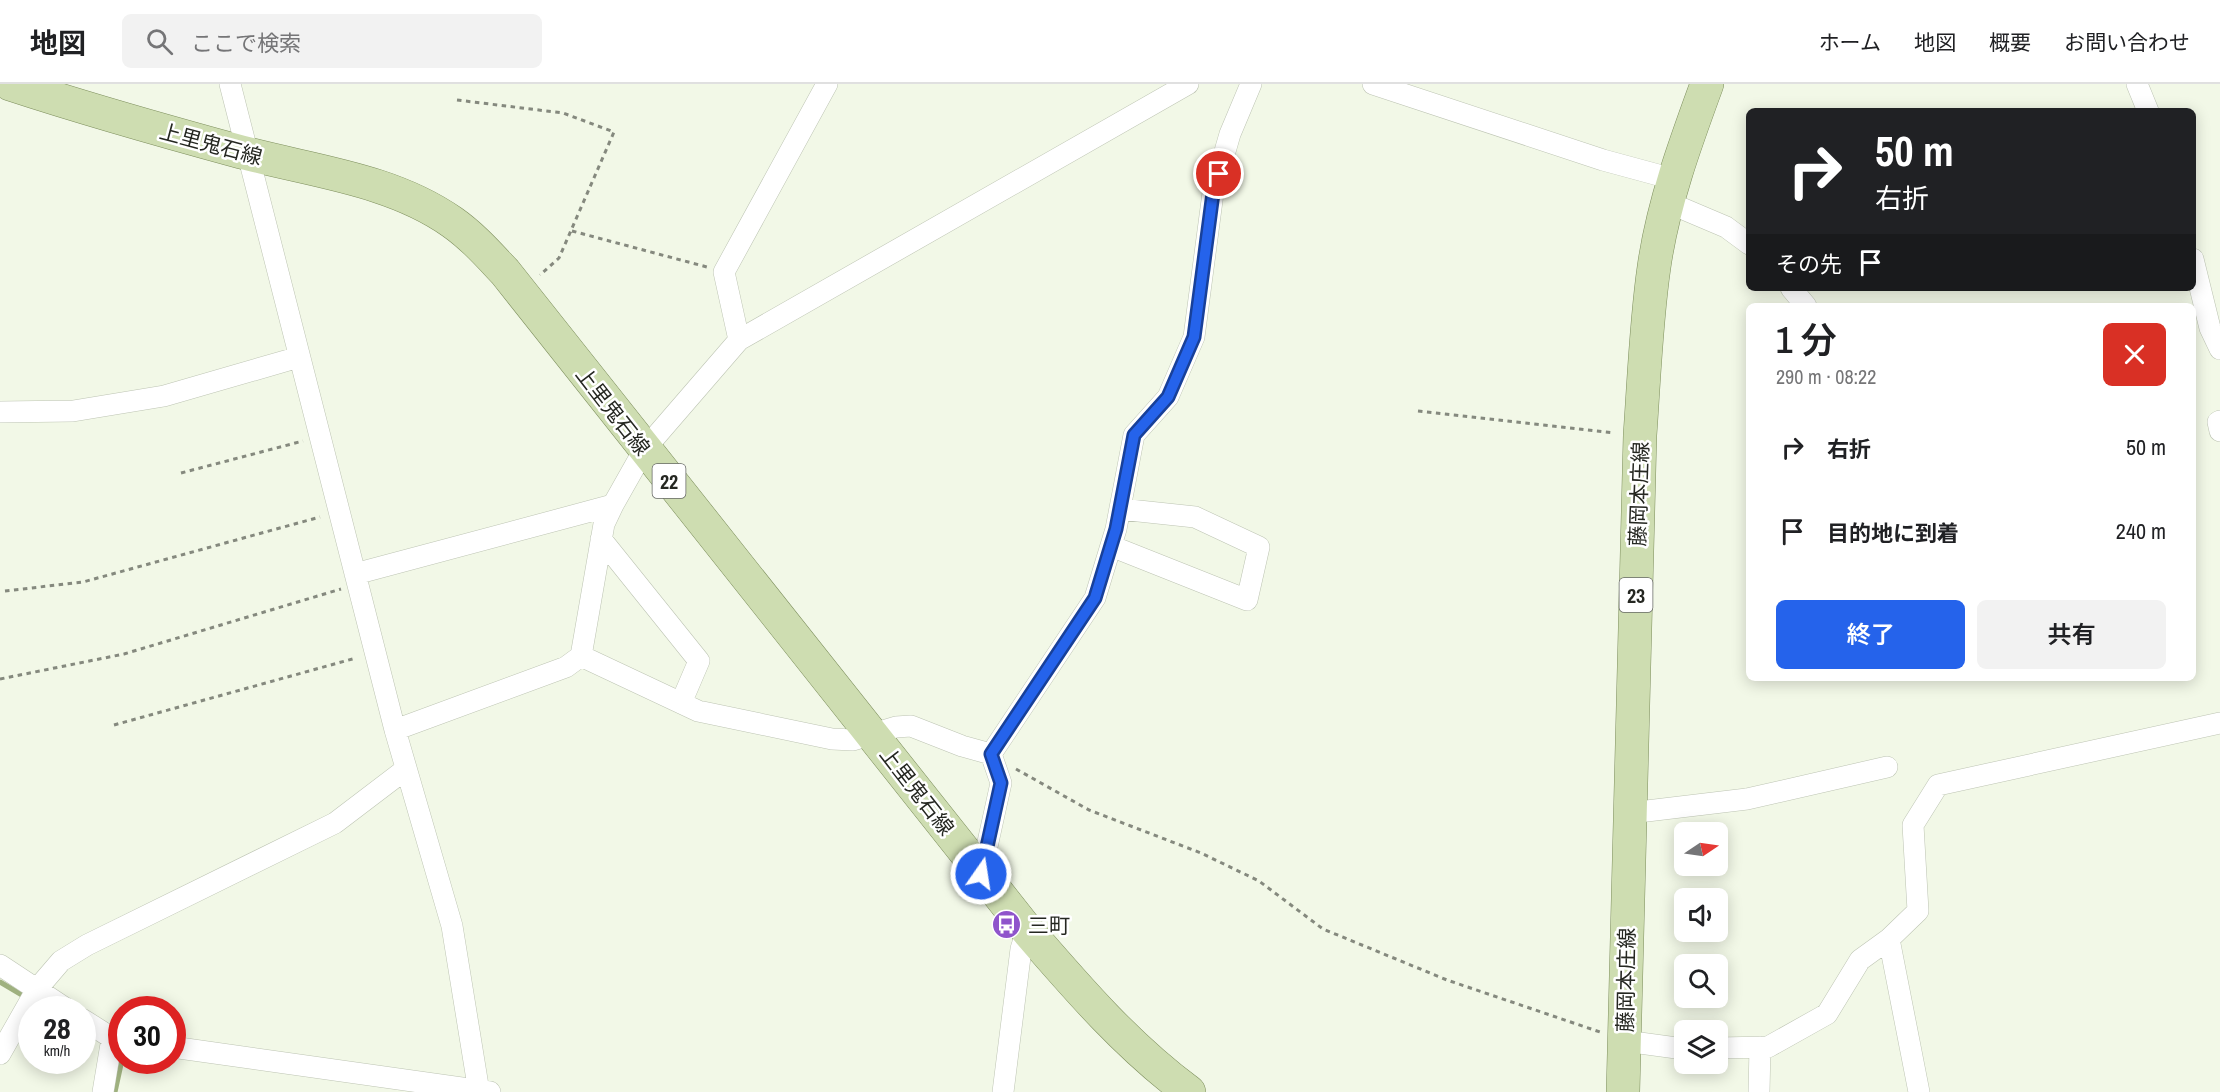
<!DOCTYPE html>
<html lang="ja">
<meta charset="utf-8">
<style>
body{margin:0;font-family:"Archivo Narrow","Noto Sans JP",sans-serif;background:#f2f2f2;color:#202124;height:100vh;display:flex;flex-direction:column;font-size:22px;white-space:nowrap}
*{box-sizing:border-box;margin:0}
p{font-size:20px;color:#757577}
.icon{flex:none;width:33px;height:33px;fill:none;stroke:currentColor;stroke-width:2;stroke-linecap:round;stroke-linejoin:round}
.map{position:relative;flex:1;overflow:hidden}
.side{position:absolute;left:1746px;top:219px;width:450px;height:378px;display:flex;flex-direction:column;background:#fff;border-radius:9px;box-shadow:0 3px 15px #0003}
.side>*{flex:none}
.top-card{position:absolute;left:1746px;top:24px;width:450px;height:183px;border-radius:9px;box-shadow:0 3px 15px #0003;background:#202124;color:#fff;overflow:hidden}
.needle{width:39px;rotate:77deg}
.tools{position:absolute;left:1674px;top:738px;display:grid;gap:12px}
.tools a{display:grid;place-items:center;width:54px;height:54px;border-radius:9px;background:#fff;box-shadow:0 3px 15px #0003;font-size:30px}
.speed{position:absolute;left:18px;top:912px;display:flex;gap:12px;font-size:30px;font-weight:700;text-align:center}
.speed>*{display:grid;place-content:center;width:78px;height:78px;border-radius:50%;background:#fff;box-shadow:0 3px 15px #0003;line-height:1}
.speed small{font-size:15px;font-weight:400}
.speed .limit{border:9px solid #d22;background:#fff;color:#111}
.pin{position:absolute;display:grid;place-items:center;width:51px;height:51px;color:#fff;margin:-26px;border:3px solid #fff;border-radius:50%;box-shadow:0 2px 6px #0007}
.me{position:absolute;width:66px;margin:-33px;rotate:13deg;stroke-linejoin:round;filter:drop-shadow(0 0 4px #0008)}
.turn{display:flex;align-items:center;gap:21px;height:126px;padding:0 30px;font-size:27px}
.turn .icon{width:78px;height:78px;stroke-width:2.5}
.turn b{display:block;font-size:42px;line-height:51px}
.then{display:flex;align-items:center;height:57px;padding:0 30px;background:#0003;gap:12px;font-size:22px}
.round{display:grid;place-items:center;flex:none;width:63px;height:63px;border-radius:9px;background:#f2f2f2}
.summary{display:flex;align-items:center;justify-content:space-between;height:102px;padding:0 30px}
h1{font-size:36px;font-weight:600;line-height:45px}
.primary-button{display:flex;gap:12px;margin-top:auto;padding:12px 30px}
.primary-button a{flex:1;height:69px;border-radius:9px;background:#2563eb;color:#fff;font-size:24px;font-weight:600;line-height:69px;text-align:center}
.primary-button a+a{background:#f2f2f2;color:#202124}
ul{padding:0;list-style:none}
li{display:flex;align-items:center;gap:18px;height:84px;padding:0 30px}
li div{flex:1}
li b{display:block;font-size:22px}
li em{font-style:normal}
header{display:flex;align-items:center;gap:36px;box-sizing:border-box;height:84px;padding:0 30px;background:#fff;border-bottom:2px solid #e0e0e0}
header strong{font-size:28px}
nav{display:flex;gap:33px;margin-inline-start:auto;font-size:21px}
.search{width:420px;height:54px;background:#f2f2f2;display:flex;align-items:center;gap:15px;box-sizing:border-box;padding:0 21px;border-radius:9px;color:#757577;font-size:22px}
.map>svg:first-child{display:block}
.lines{fill:none;stroke-linecap:round;stroke-linejoin:round}
.stream{stroke:#9fb17f;stroke-width:5}
.minor-casing{stroke:#bdc4b3;stroke-width:22}
.primary-casing{stroke:#7d8e5d;stroke-width:34}
.path{stroke:#85897e;stroke-width:3;stroke-dasharray:4.5 4.5;stroke-linecap:butt}
.minor{stroke:#fff;stroke-width:21}
.primary{stroke:#ceddb1;stroke-width:33}
.route-casing{stroke:#184099;stroke-width:15}
.route{stroke:#2563eb;stroke-width:10}
.labels{text-anchor:middle;dominant-baseline:central;stroke-width:5;stroke-linejoin:round;paint-order:stroke}
.shield{fill:#fff;stroke:#666864;stroke-width:1.5}
.shield-label{font-size:20px;font-weight:bold;fill:#252721}
.street-label{font-size:21px;fill:#252721;stroke:#fff}
.poi-label{font-size:21px;fill:#252721;stroke:#fff;text-anchor:start}
</style>
<header>
<strong>地図</strong>
<div class="search"><svg class="icon" aria-label="search" viewBox="0 0 24 24"><circle cx="10" cy="10" r="6"/><path d="M15 15l6 6"/></svg>ここで検索</div>
<nav><a>ホーム</a><a>地図</a><a>概要</a><a>お問い合わせ</a></nav>
</header>
<div class="map">
<svg width="2220" height="1008" viewBox="0 0 2220 1008">
<rect width="100%" height="100%" fill="#f2f8e7"/>
<g class="lines">
<path class="stream" d="M0,898L27,914
M35,918L48,926
M115,1008L122,976"/>
<defs>
<path id="minor" d="M230,0L395,646L452,842L479,1008
M1373,0L1603,76L1673,95
M2137,0L2148,27
M1667,118L1726,143L1749,160
M2193,175L2210,244L2220,265
M1791,204L1806,222
M739,256L724,188L827,0
M0,328L73,327L164,312L299,273
M2220,337L2218,338L2220,347
M601,455L699,577L681,619
M1111,462L1247,516L1259,463L1195,433L1120,425
M355,490L613,421
M581,572L698,627L832,655L853,656L896,643L911,642L962,662L991,670
M395,646L566,583L581,572L604,440L613,421L644,366L739,256L1188,0
M1630,729L1747,715L1887,683
M981,790L1001,699L991,670L1095,514L1116,445L1134,351L1168,313L1194,253L1213,109L1230,50L1251,0
M0,881L68,926
M82,935L112,954L122,956
M1625,957L1684,965
M172,963L490,1008
M1718,964L1768,963L1827,930L1860,876L1889,855
M0,970L37,905L61,877L87,861L335,739L406,685
M103,1008L112,954
M1003,1008L1021,865L1027,846
M1759,1008L1760,963
M1919,1008L1889,855L1918,827L1913,741L1938,701L2220,639"/>
<path id="primary" d="M10,0C86,25 164,47 241,68C311,87 391,95 452,138C472,152 488,170 505,188L1027,846C1078,905 1127,962 1189,1008
M1623,1008L1640,351C1644,296 1646,238 1654,183C1663,120 1685,60 1707,0"/>
</defs>
<use href="#minor" class="minor-casing"/>
<use href="#primary" class="primary-casing"/>
<path class="path" d="M457,16L563,29L614,48L559,174L540,191
M572,147L707,183
M1418,327L1614,349
M181,389L303,357
M5,507L83,498L320,433
M0,595L124,570L341,505
M114,641L356,574
M1016,685L1089,726L1201,769L1259,797L1323,845L1447,896L1600,948"/>
<use href="#minor" class="minor"/>
<use href="#primary" class="primary"/>
</g>
<g class="lines">
<defs>
<path id="route" d="M981,790L1001,699L991,670L1095,514L1116,445L1134,351L1168,313L1194,253L1213,109L1219,90"/>
</defs>
<use href="#route" class="route-casing"/>
<use href="#route" class="route"/>
</g>
<defs>
<symbol id="bus-disc" viewBox="-11 -11 22 22"><circle r="9.5" fill="#8f54cb" stroke="#fff"/><path d="M-5-6H5V4H4V6H2V4H-2V6H-4V4H-5ZM-3.5-4V0h7V-4ZM-3.5 1.2v1.5H-2V1.2ZM2 1.2v1.5H3.5V1.2Z" fill="#fff"/></symbol>
</defs>
<g fill-rule="evenodd">
<use href="#bus-disc" x="990" y="824" width="33" height="33"/>
</g>
<g class="labels">
<g class="shield">
<rect x="652.5" y="380" width="33" height="34" rx="4.5"/>
<rect x="1619.5" y="494" width="33" height="34" rx="4.5"/>
</g>
<g class="shield-label">
<text x="669" y="397">22</text>
<text x="1636" y="511">23</text>
</g>
<g class="street-label">
<text transform="translate(211 60) rotate(15)">上里鬼石線</text>
<text transform="translate(613 327) rotate(52)">上里鬼石線</text>
<text transform="translate(1639 410) rotate(-88)">藤岡本庄線</text>
<text transform="translate(917 707) rotate(52)">上里鬼石線</text>
<text transform="translate(1626 896) rotate(-89)">藤岡本庄線</text>
</g>
<g class="poi-label">
<text x="1028" y="841">三町</text>
</g>
</g>
</svg>
<div class="tools">
<a><svg class="needle" viewBox="-14 -14 28 28"><path d="M0-13l5 13h-10z" fill="#e53935"/><path d="M0 13l5-13h-10z" fill="#757577"/></svg></a>
<a><svg class="icon" aria-label="sound" viewBox="0 0 24 24"><path d="M4 9h4l5-4v14l-5-4H4zM17 9q2 3 0 6"/></svg></a>
<a><svg class="icon" aria-label="search" viewBox="0 0 24 24"><circle cx="10" cy="10" r="6"/><path d="M15 15l6 6"/></svg></a>
<a><svg class="icon" aria-label="layers" viewBox="0 0 24 24"><path d="M12 4l9 5-9 5-9-5zM3 14l9 5 9-5"/></svg></a>
</div>
<div class="speed"><div>28<small>km/h</small></div><div class="limit">30</div></div>
<div class="pin" style="left:1219px;top:90px;background:#d93025"><svg class="icon" aria-label="arrive" viewBox="0 0 24 24"><path d="M6 21V4h12l-3 4 3 4H6"/></svg></div>
<svg class="me" style="left:981px;top:790px" viewBox="-20 -20 40 40"><circle r="17" fill="#2563eb" stroke="#fff" stroke-width="3"/><path d="M0-11L8 9 0 5-8 9z" fill="#fff"/></svg>
<div class="top-card">
<div class="turn"><svg class="icon" aria-label="right" viewBox="0 0 24 24"><path d="M7 20v-9h11M14 6l5 5-5 5"/></svg><div><b>50 m</b>右折</div></div>
<div class="then">その先<svg class="icon" aria-label="arrive" viewBox="0 0 24 24"><path d="M6 21V4h12l-3 4 3 4H6"/></svg></div>
</div>
<section class="side">
<div class="summary"><div><h1>1 分</h1><p>290 m · 08:22</p></div><a class="round" style="background:#d93025;color:#fff"><svg class="icon" aria-label="close" viewBox="0 0 24 24"><path d="M6 6l12 12M18 6L6 18"/></svg></a></div>
<ul>
<li><svg class="icon" aria-label="right" viewBox="0 0 24 24"><path d="M7 20v-9h11M14 6l5 5-5 5"/></svg><div><b>右折</b></div><em>50 m</em></li>
<li><svg class="icon" aria-label="arrive" viewBox="0 0 24 24"><path d="M6 21V4h12l-3 4 3 4H6"/></svg><div><b>目的地に到着</b></div><em>240 m</em></li>
</ul>
<div class="primary-button"><a>終了</a><a>共有</a></div>
</section>
</div>
